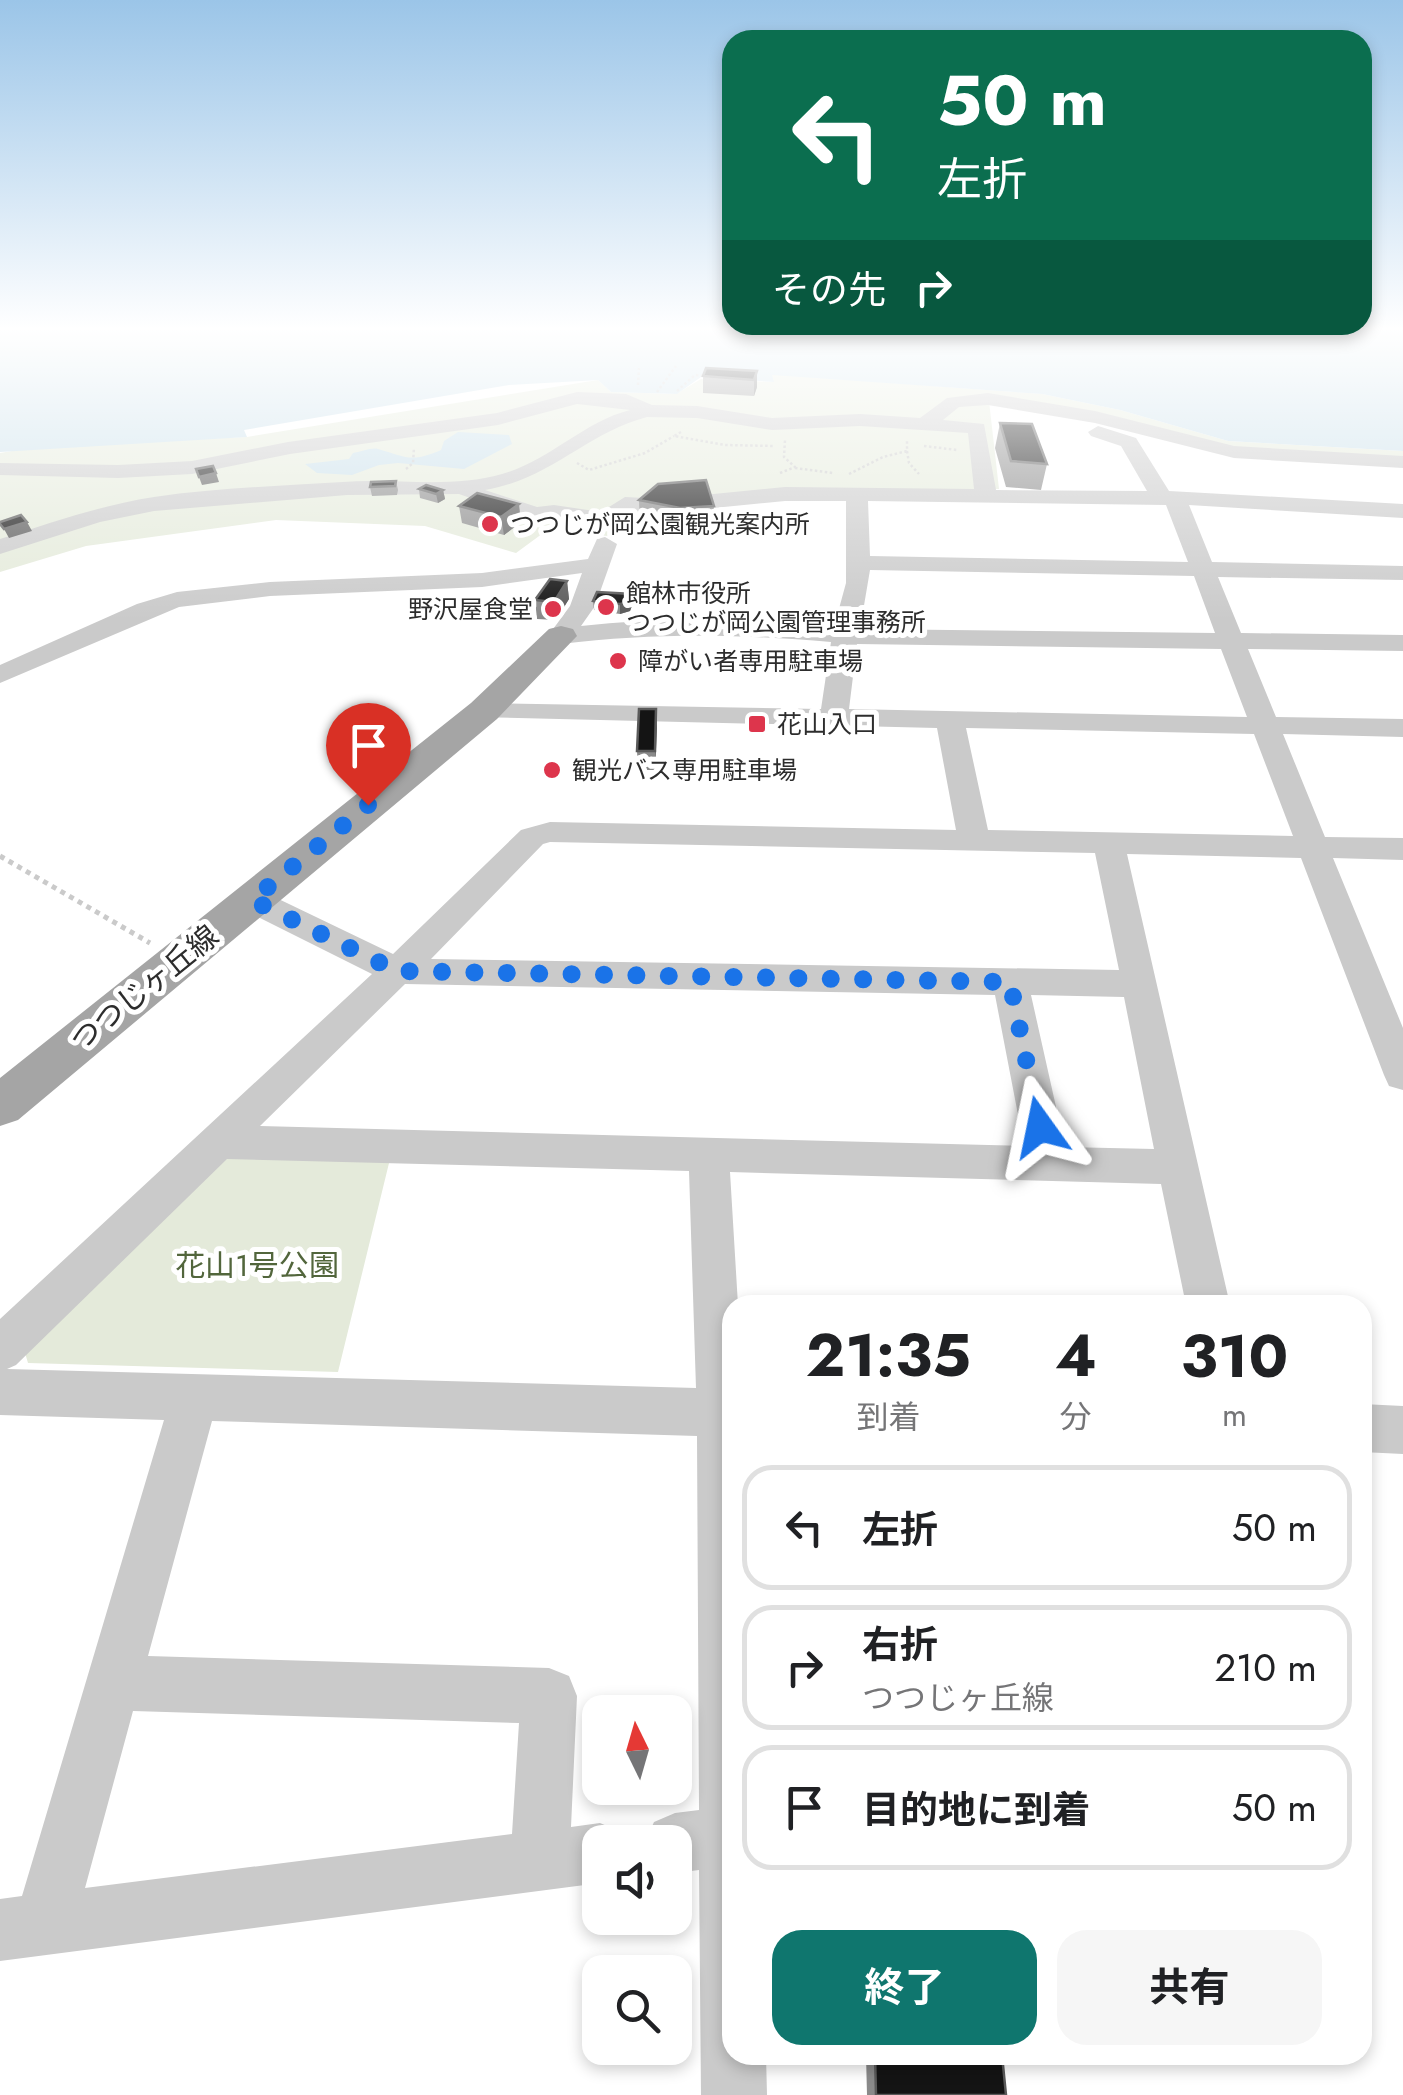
<!DOCTYPE html>
<html lang="ja">
<meta charset="utf-8">
<style>
body{margin:0;font-family:Jost,"Noto Sans JP",sans-serif;background:#f6f6f6;color:#202124;height:100vh;display:flex;flex-direction:column;font-size:38px;white-space:nowrap}
*{box-sizing:border-box;margin:0}
p{font-size:32px;color:#757577}
.icon{flex:none;width:55px;height:55px;fill:none;stroke:currentColor;stroke-width:2;stroke-linecap:round;stroke-linejoin:round}
.map{position:relative;flex:1;overflow:hidden}
.details{position:absolute;left:722px;top:1295px;width:650px;height:770px;display:flex;flex-direction:column;background:#fff;border-radius:30px;box-shadow:0 5px 15px #0003}
.details>*{flex:none}
.banner{position:absolute;left:722px;top:30px;width:650px;height:305px;border-radius:30px;box-shadow:0 5px 15px #0003;background:#0b6e4f;color:#fff;overflow:hidden}
.needle{width:65px;rotate:355deg}
.buttons{position:absolute;left:582px;top:1695px;display:grid;gap:20px}
.buttons a{display:grid;place-items:center;width:110px;height:110px;border-radius:20px;background:#fff;box-shadow:0 5px 15px #0003;font-size:50px}
.pin{position:absolute;display:grid;place-items:center;width:85px;height:85px;color:#fff;margin:-102px -42px;border-radius:50% 50% 50% 0;rotate:-45deg;box-shadow:0 0 10px #0007}
.pin .icon{rotate:45deg}
.me{position:absolute;width:110px;margin:-55px;rotate:348deg;stroke-linejoin:round;filter:drop-shadow(0 0 8px #0008)}
.turn{display:flex;align-items:center;gap:35px;height:210px;padding:0 50px;font-size:45px}
.turn .icon{width:130px;height:130px;stroke-width:2.5}
.turn b{display:block;font-size:70px;line-height:85px}
.then{display:flex;align-items:center;height:95px;padding:0 50px;background:#0003;gap:20px;font-size:38px}
.eta{display:flex;justify-content:space-evenly;align-items:center;height:170px;text-align:center}
.eta b{font-size:60px;font-weight:700;line-height:70px}
.primary-button{display:flex;gap:20px;margin-top:auto;padding:20px 50px}
.primary-button a{flex:1;height:115px;border-radius:30px;background:#0f766e;color:#fff;font-size:40px;font-weight:700;line-height:115px;text-align:center}
.primary-button a+a{background:#f6f6f6;color:#202124}
ul{padding:0;list-style:none}
li{display:flex;align-items:center;gap:30px;height:125px;margin:0 20px 15px;padding:0 30px;border:5px solid #e0e0e0;border-radius:30px}
li div{flex:1}
li b{display:block;font-size:38px}
li em{font-style:normal}
.map>svg:first-child{display:block}
.green{fill:#e4eada}
.water{fill:#c7dee9}
.lines{fill:none;stroke-linecap:round;stroke-linejoin:round}
.path-far1{stroke:#cacaca;stroke-width:2.5;stroke-dasharray:2.5 2.5;stroke-linecap:butt}
.path{stroke:#cacaca;stroke-width:5;stroke-dasharray:5 5;stroke-linecap:butt}
.minor{fill:#cacaca;fill-rule:evenodd}
.major{fill:#a5a5a5;fill-rule:evenodd}
.wall{fill:#8a8a8a}
.shaded-wall{fill:#5a5a5a}
.building{fill:#141414;stroke:#5a5a5a;stroke-width:2.5}
.route{stroke:#1a73e8;stroke-width:18;stroke-dasharray:0 32.4}
.poi-dot{fill:#dd354c;stroke:#fff;stroke-width:4}
.labels{text-anchor:middle;dominant-baseline:central;stroke-width:10;stroke-linejoin:round;paint-order:stroke}
.far-poi-label{font-size:25px;fill:#2d2d2d;stroke:#fff;text-anchor:start}
.street-label{font-size:30px;fill:#2d2d2d;stroke:#fff}
.park-label{font-size:30px;fill:#52663c;stroke:#fff}
</style>
<div class="map">
<svg width="1403" height="2095" viewBox="0 0 1403 2095">
<rect width="100%" height="100%" fill="#fff"/>
<path class="green" d="M771,374L1042,394L1120,410L1228,441L1403,451V459L1222,448L989,401L999,489L786,492L652,506L617,537L598,535L601,525L565,517L516,553L425,526L276,520L86,546L0,572V453L47,445L247,437L598,380L611,392L676,394L701,379L773,382Z
M229,1155L390,1159L338,1372L28,1363L23,1346Z"/>
<path class="water" d="M0,327H1403V451L1228,441L1120,410L1042,394L772,375L774,382L701,377L677,394L611,392L598,380L509,385L244,430L247,437L0,452Z
M458,432L509,435L512,444L464,469L398,463L379,465L352,475L317,473L305,464L349,459L353,453C360,452 372,447 378,449C406,457 411,463 441,450L444,441Z"/>
<g class="lines">
<path class="path-far1" d="M638,385L639,368
M677,391L695,375L708,376
M657,392L676,366
M681,432L674,436L725,445L774,446
M924,446L957,450
M907,451L909,463L919,474
M577,463L589,470L645,453L674,436
M795,468L833,473
M406,469L413,463L414,448
M780,473L795,467L784,457L785,440
M849,474L883,457L907,451V441"/>
<path class="path" d="M0,856L150,943"/>
<path class="minor" d="M577,392L626,394L652,405L697,406L772,418L860,414L920,418L947,398L988,393L1095,411L1234,446L1403,456V468L1234,458L1095,423L988,405L959,407L943,420L984,424L996,490L1147,491L1121,446L1091,436L1088,432L1098,426L1136,438L1169,491L1403,504V518L1189,505L1212,562L1403,566V580L1218,577L1241,633L1403,635V651L1248,649L1276,717L1403,719V737L1283,734L1325,837L1403,838V860L1333,858L1403,1028V1090L1389,1086L1384,1075L1301,858L1127,854L1230,1305H1186L1161,1184L730,1172L738,1305H732V2055H766L767,2095H701L699,1870L675,1873V1842H645L654,1822L675,1813L699,1810L697,1436L212,1421L148,1656L549,1668L569,1676L577,1696L571,1827L600,1823L621,1832L626,1842H600V1883L0,1961V1899L22,1896L164,1420L0,1415V1319L372,974L240,908L235,900L240,892L252,888L264,892L393,954L521,830L550,822L956,830L937,728L474,717L470,711L484,703L821,709L831,642C740,634 652,633 561,644L552,642L548,636L570,606L582,573L482,587L270,596L179,607L0,683V665L137,604L177,592L270,582L482,573L588,559L597,539L605,537L617,544L595,606L581,626C666,616 749,619 834,627L846,583V501H785L663,513L630,511L606,526L554,519L536,521L459,494L347,495L154,511L100,522L0,554V539C51,523 101,505 154,497C216,488 280,486 343,482C395,478 451,489 502,474C549,461 583,422 630,410L577,404L498,425L290,454L192,474L118,478L0,475V463L118,465L192,461L288,442L497,413ZM647,417L697,418L772,430L860,426L968,433L974,489L785,487L663,499L625,497L601,512L554,505L537,507L485,490C551,479 586,433 647,417ZM868,501L1166,505L1188,562L870,556ZM870,570L1194,576L1215,633L860,629ZM857,644L1221,649L1247,717L849,709ZM966,728L1254,734L1293,836L988,830ZM550,842L1095,853L1119,970L431,959L543,844ZM405,984L995,995L1024,1146L260,1126ZM1031,995L1124,997L1154,1149L1065,1147ZM227,1159L689,1171L696,1388L7,1369L16,1365ZM133,1711L519,1723L512,1834L85,1888Z
M1362,1404L1403,1406V1454L1362,1452Z"/>
<path class="major" d="M561,626L573,629L577,636L497,719L18,1120L0,1126V1078L471,703L549,629Z"/>
</g>
<path class="wall" d="M757,371V387L754,396L703,393V376Z
M1000,423L1047,464L1041,490L1006,487L995,448Z
M396,481L398,490L397,495L372,496L370,487Z
M419,489L443,490L445,499L438,503L420,498Z
M639,500L714,506V532L681,535L640,526Z
M459,506L521,522L504,535L462,523Z
M567,581L569,599L556,620L537,619L535,600Z
M593,601L633,603L630,611L620,614L594,610Z
M656,709L655,770H638L637,751Z
M866,2055H1002L1006,2095H867Z"/>
<path class="shaded-wall" d="M757,371V387L754,396V380Z
M216,473L219,482L202,485L199,477Z
M443,490L445,499L438,503L436,494Z
M519,504L521,522L504,535L501,517Z
M27,522L32,531L9,538L4,529Z
M567,581L569,599L556,620L554,602Z
M632,594L633,603L630,611L620,614V604Z
M656,709L657,728L655,770V751Z"/>
<path class="building" d="M706,368L757,371L754,380L703,376Z
M1000,423L1032,424L1047,464L1011,461Z
M213,466L216,473L199,477L196,469Z
M706,480L714,506L680,508L639,500L658,484Z
M396,481L395,486L370,487L371,482Z
M426,485L443,490L436,494L419,489Z
M477,493L519,504L501,517L459,506Z
M21,515L27,522L4,529L0,524V522Z
M550,579L567,581L554,602L535,600Z
M597,592L632,594L629,602L620,604L593,601Z
M639,709H656L655,751H637Z
M875,2055H1002L1006,2095H876Z"/>
<linearGradient id="sky" x2="0" y2="1"><stop stop-color="#9bc5e8"/><stop offset="0.53" stop-color="#fff"/><stop offset="1" stop-color="#fff" stop-opacity="0"/></linearGradient>
<rect width="1403" height="620" fill="url(#sky)"/>
<g class="lines">
<path class="route" d="M368,805L252,900L397,971L1010,982L1040,1127"/>
</g>
<g class="poi-dot">
<circle cx="490" cy="524" r="10"/>
<circle cx="606" cy="607" r="10"/>
<circle cx="553" cy="609" r="10"/>
<circle cx="618" cy="661" r="10"/>
<rect x="747" y="714" width="20" height="20" rx="5"/>
<circle cx="552" cy="770" r="10"/>
</g>
<g class="labels">
<g class="far-poi-label">
<text x="510" y="524">つつじが岡公園観光案内所</text>
<text x="626" y="593">館林市役所<tspan x="626" dy="29">つつじが岡公園管理事務所</tspan></text>
<text x="533" y="609" text-anchor="end">野沢屋食堂</text>
<text x="638" y="661">障がい者専用駐車場</text>
<text x="777" y="724">花山入口</text>
<text x="572" y="770">観光バス専用駐車場</text>
</g>
<g class="street-label">
<text transform="translate(144 988) rotate(-39)">つつじヶ丘線</text>
</g>
<g class="park-label">
<text x="257" y="1265">花山1号公園</text>
</g>
</g>
</svg>
<div class="buttons">
<a><svg class="needle" viewBox="-14 -14 28 28"><path d="M0-13l5 13h-10z" fill="#e53935"/><path d="M0 13l5-13h-10z" fill="#757577"/></svg></a>
<a><svg class="icon" aria-label="sound" viewBox="0 0 24 24"><path d="M4 9h4l5-4v14l-5-4H4zM17 9q2 3 0 6"/></svg></a>
<a><svg class="icon" aria-label="search" viewBox="0 0 24 24"><circle cx="10" cy="10" r="6"/><path d="M15 15l6 6"/></svg></a>
</div>
<div class="pin" style="left:368px;top:805px;background:#d93025"><svg class="icon" aria-label="arrive" viewBox="0 0 24 24"><path d="M6 21V4h12l-3 4 3 4H6"/></svg></div>
<svg class="me" style="left:1040px;top:1127px" viewBox="-20 -20 40 40"><path d="M0-17L14 15 0 8-14 15z" fill="#1a73e8" stroke="#fff" stroke-width="4"/></svg>
<div class="banner">
<div class="turn"><svg class="icon" aria-label="left" viewBox="0 0 24 24"><path d="M17 20v-9H6M10 6l-5 5 5 5"/></svg><div><b>50 m</b>左折</div></div>
<div class="then">その先<svg class="icon" aria-label="right" viewBox="0 0 24 24"><path d="M7 20v-9h11M14 6l5 5-5 5"/></svg></div>
</div>
<section class="details">
<div class="eta">
<div><b>21:35</b><p>到着</p></div>
<div><b>4</b><p>分</p></div>
<div><b>310</b><p>m</p></div>
</div>
<ul>
<li><svg class="icon" aria-label="left" viewBox="0 0 24 24"><path d="M17 20v-9H6M10 6l-5 5 5 5"/></svg><div><b>左折</b></div><em>50 m</em></li>
<li><svg class="icon" aria-label="right" viewBox="0 0 24 24"><path d="M7 20v-9h11M14 6l5 5-5 5"/></svg><div><b>右折</b><p>つつじヶ丘線</p></div><em>210 m</em></li>
<li><svg class="icon" aria-label="arrive" viewBox="0 0 24 24"><path d="M6 21V4h12l-3 4 3 4H6"/></svg><div><b>目的地に到着</b></div><em>50 m</em></li>
</ul>
<div class="primary-button"><a>終了</a><a>共有</a></div>
</section>
</div>
